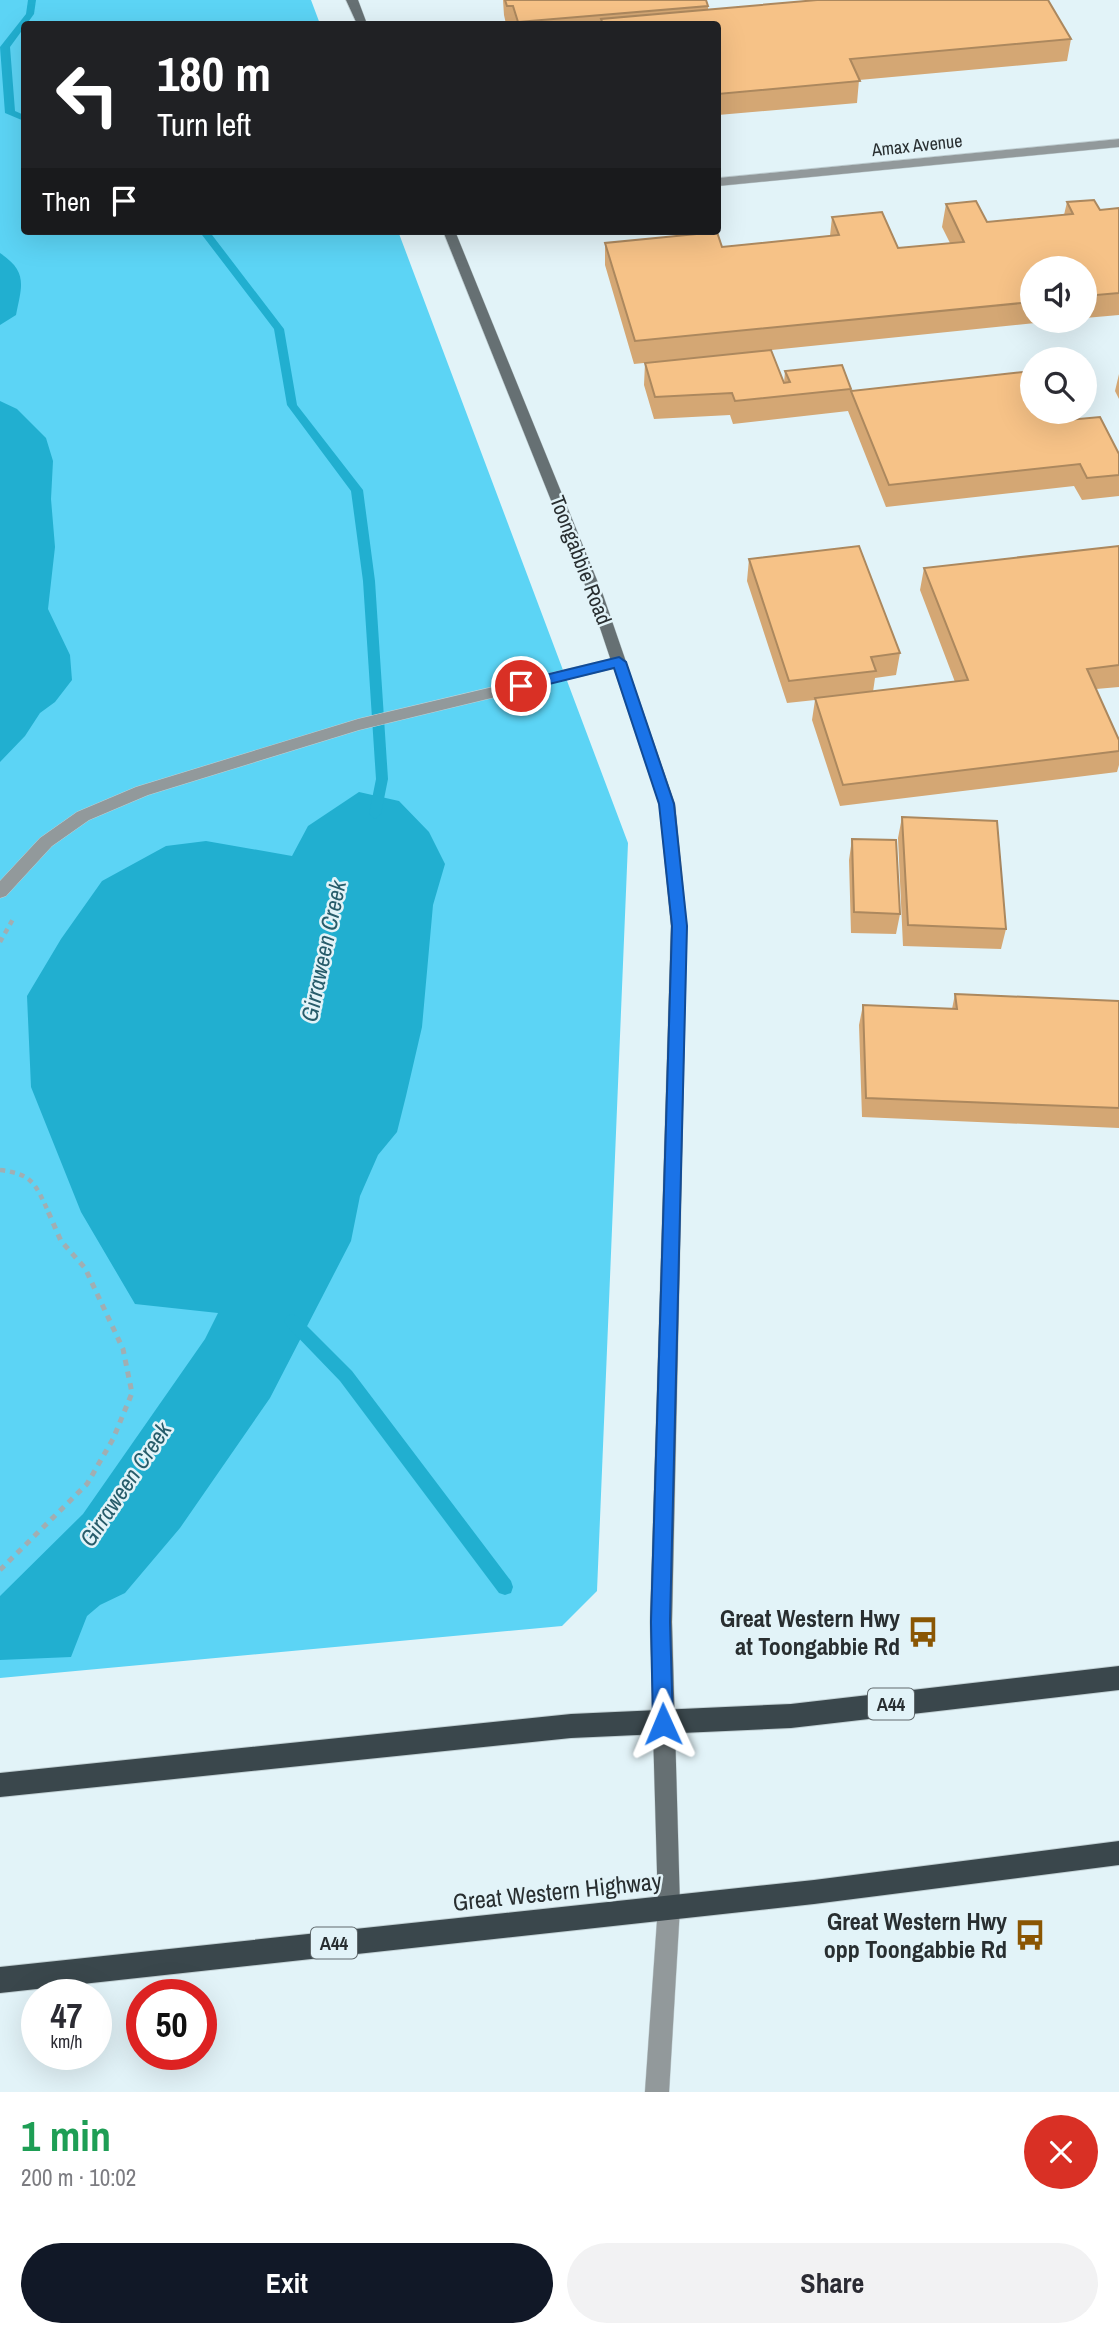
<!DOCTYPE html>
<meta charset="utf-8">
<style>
body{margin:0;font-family:"Archivo Narrow",sans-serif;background:#f2f2f3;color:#2b2b33;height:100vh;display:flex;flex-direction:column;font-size:26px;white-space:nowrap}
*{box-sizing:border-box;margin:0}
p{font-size:23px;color:#7c7c81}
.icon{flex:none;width:38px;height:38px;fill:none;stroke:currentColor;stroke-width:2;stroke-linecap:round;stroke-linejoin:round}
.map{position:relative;height:2092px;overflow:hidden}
.drawer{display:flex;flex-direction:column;background:#fff;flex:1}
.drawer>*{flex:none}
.guide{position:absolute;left:21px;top:21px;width:700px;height:214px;border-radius:7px;box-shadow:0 7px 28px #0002;background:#202124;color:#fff;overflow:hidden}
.buttons{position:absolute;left:1020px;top:256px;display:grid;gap:14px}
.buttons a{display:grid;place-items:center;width:77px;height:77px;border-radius:50%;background:#fff;box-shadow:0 7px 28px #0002;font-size:35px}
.speed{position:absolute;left:21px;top:1979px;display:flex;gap:14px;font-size:35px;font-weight:700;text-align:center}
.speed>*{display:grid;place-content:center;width:91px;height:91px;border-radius:50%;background:#fff;box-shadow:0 7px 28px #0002;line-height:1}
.speed small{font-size:18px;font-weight:400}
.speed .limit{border:10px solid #d22;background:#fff;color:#111}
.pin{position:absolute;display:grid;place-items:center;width:60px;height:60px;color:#fff;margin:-30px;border:4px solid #fff;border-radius:50%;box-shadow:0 2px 7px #0007}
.me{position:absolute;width:77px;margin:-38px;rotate:359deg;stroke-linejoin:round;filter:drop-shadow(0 0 5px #0008)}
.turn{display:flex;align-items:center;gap:24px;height:147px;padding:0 21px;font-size:32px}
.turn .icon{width:91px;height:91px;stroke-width:2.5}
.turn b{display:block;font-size:49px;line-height:60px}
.then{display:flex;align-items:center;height:66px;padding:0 21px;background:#0003;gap:14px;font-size:26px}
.round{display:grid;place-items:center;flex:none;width:74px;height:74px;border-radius:37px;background:#f2f2f3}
.headline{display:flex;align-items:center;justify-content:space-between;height:119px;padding:0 21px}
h1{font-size:42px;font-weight:800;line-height:52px;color:#1e9e55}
.primary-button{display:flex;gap:14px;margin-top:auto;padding:14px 21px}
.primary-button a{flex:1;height:80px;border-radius:42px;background:#111827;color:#fff;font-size:28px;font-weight:800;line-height:80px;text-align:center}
.primary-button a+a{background:#f2f2f3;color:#2b2b33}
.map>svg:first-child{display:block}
.green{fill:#5cd4f5}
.water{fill:#21afd0}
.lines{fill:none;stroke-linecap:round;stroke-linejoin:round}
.stream{fill:#21afd0;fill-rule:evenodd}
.service-casing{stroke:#c1d0d4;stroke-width:1}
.minor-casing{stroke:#c1d0d4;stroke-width:1}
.secondary-casing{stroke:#c1d0d4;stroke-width:1}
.trunk-casing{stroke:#c1d0d4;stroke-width:2}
.path-far1{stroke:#a1aeb2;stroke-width:4.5;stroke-dasharray:5 5;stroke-linecap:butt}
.path{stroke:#a1aeb2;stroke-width:5;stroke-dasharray:6 6;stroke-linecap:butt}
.service{fill:#92999b;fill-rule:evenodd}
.minor{fill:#92999b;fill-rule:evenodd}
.secondary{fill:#667073;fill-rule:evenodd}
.trunk{fill:#3a474c;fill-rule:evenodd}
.wall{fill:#d4a774}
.building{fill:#f6c287;stroke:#ac885e;stroke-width:2}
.route{fill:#1a73e8;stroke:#114b97;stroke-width:2}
.labels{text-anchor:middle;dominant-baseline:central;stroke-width:5;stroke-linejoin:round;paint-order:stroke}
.far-street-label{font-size:18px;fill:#282e30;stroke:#e2f3f8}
.shield{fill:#e2f3f8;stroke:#60696c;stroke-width:2}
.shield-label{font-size:19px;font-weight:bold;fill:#282e30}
.street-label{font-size:21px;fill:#282e30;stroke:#e2f3f8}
.water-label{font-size:23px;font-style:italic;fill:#275c6a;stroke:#e2f3f8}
.near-poi-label{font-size:24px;font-weight:bold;fill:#282e30;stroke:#e2f3f8;text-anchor:end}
.near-street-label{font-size:24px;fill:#282e30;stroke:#e2f3f8}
</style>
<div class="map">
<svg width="1119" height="2092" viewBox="0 0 1119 2092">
<rect width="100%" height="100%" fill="#e2f3f8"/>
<path class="green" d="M0,0H311L320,24H24V231H398L628,843L597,1591L562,1626L0,1678Z"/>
<path class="water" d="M0,253C28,272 22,285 16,315L0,325Z
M0,401L17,409L46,438L53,461L51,499L55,547L48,609L70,655L72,680L55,702L40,713L25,736L0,762Z
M359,792L399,801L429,832L445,864L433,905L422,1027L406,1096L397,1132L378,1155L360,1196L351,1241L270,1398L180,1528L125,1593L100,1605L87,1616L71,1657L0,1660V1596L83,1514L205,1339L218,1313L135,1304L81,1212L31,1087L27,996L61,939L102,881L166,846L206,841L292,856L308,826Z"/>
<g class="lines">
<path class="stream" d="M28,0H36L34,14L10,47L15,111L24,115V121L5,113L0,47L26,14Z
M199,231H209L284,329L297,405L363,490L375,581L388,779L381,814L375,819L369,814L376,779L363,581L351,491L287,405L274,329Z
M292,1314L297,1316L352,1371L511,1581L513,1587L511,1593L505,1595L499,1593L340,1381L287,1326L284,1321L287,1316Z"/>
<defs>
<path id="service" d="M619,657L627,662L624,666L359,730L148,795L89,820L52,846L6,896L0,898V881L40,838L77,812L136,787L358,719Z
M669,1896L677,1899L680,1907L669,2092H645L658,1907L661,1899Z"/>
<path id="minor" d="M1119,139V147L718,186V178Z"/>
<path id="secondary" d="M346,0H358L367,24H357Z
M443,231H455L603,595L675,804L687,926L672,1622L680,1907L677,1915L669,1918L661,1915L658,1907L650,1622L671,926L659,804L589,595Z"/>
<path id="trunk" d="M1119,1666V1690L791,1728L571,1738L0,1797V1773L571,1714L791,1704Z
M1119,1841V1865L814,1904L0,1993V1967L814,1880Z"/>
</defs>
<use href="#service" class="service-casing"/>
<use href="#minor" class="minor-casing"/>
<use href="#secondary" class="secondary-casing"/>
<use href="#trunk" class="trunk-casing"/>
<path class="path-far1" d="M0,942L13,919
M0,1170C32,1174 35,1183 48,1211"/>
<path class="path" d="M0,1570L87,1484L113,1439L132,1393L123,1349L85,1268L61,1241L47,1209"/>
<use href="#service" class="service"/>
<use href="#minor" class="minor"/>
<use href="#secondary" class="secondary"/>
<use href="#trunk" class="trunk"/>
</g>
<path class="wall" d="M503,0H706L708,6V9L1071,39L1067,61L859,80L857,103L718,115V24H506L504,15Z
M1067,202L1100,210L1119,208V315L1085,318V268H1032V320H1064L634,364L605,265V243L722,247L830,236L832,217L898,248L950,243L942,227L946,204L987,222L1064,215Z
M645,363L784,383L785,371L851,389V391L1068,420L1119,454V496L1082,500L1074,486L886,507L848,411L733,424L730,415L654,419L644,385Z
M1119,374V399L1115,391Z
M1119,546V687L1096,689L1119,740V765L1117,772L840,806L812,720L815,700L787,703L747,581L749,559L900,653L896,675L875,678L873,692L955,682L920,590L924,568Z
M902,817L1006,929L1001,949L903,946L898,838Z
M852,839L900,914L896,934L851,933L849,860Z
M955,994L1119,1001V1128L862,1117L859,1025L863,1005L952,1009Z"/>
<path class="building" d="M505,0H706L708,6L518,22L513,6H507Z
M817,0H1048L1071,39L850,59L860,81L718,94V24H603L601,19Z
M1094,200L1100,210L1119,208V293L1085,296V268H1032V302L635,341L605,243L717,232L722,247L839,235L832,217L882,212L898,248L964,242L946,204L976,201L987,222L1073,214L1067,202Z
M771,350L784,383L790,382L785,371L842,365L851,389L735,401L732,393L655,397L645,363Z
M1032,371V411H1064L1068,420L1100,417L1119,454V475L1087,478L1080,464L889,485L851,391Z
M859,546L900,653L871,657L876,671L789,681L749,559Z
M1119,546V665L1087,669L1119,740V751L843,785L815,698L968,680L924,568Z
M902,817L997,821L1006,929L908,925Z
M852,839L896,840L900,914L854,912Z
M955,994L1119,1001V1108L866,1098L863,1005L957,1009Z"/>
<path class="route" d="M619,657L626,662L674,804L687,926L670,1622L673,1724L670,1731L663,1734L656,1731L653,1724L651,1622L672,926L659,804L614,668L521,691L514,686L521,681Z"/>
<defs>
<symbol id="bus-bare" viewBox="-9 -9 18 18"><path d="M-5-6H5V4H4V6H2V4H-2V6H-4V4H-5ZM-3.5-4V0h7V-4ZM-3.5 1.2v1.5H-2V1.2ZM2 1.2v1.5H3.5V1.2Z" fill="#8a5603" stroke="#e2f3f8" stroke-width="2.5" paint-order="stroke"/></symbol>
</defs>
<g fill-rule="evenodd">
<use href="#bus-bare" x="901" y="1610" width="44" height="44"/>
<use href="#bus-bare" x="1008" y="1913" width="44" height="44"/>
</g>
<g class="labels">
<g class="far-street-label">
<text transform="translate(917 145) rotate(-6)">Amax Avenue</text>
</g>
<g class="shield">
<rect x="868" y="1688.5" width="46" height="31" rx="5"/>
<rect x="311" y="1927.5" width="46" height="31" rx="5"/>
</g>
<g class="shield-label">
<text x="891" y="1704">A44</text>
<text x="334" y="1943">A44</text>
</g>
<g class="street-label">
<text transform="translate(581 560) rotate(69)">Toongabbie Road</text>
</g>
<g class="water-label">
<text transform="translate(323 951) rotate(-78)">Girraween Creek</text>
<text transform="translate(125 1484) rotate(-56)">Girraween Creek</text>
</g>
<g class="near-poi-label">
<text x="900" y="1618">Great Western Hwy<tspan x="900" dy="28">at Toongabbie Rd</tspan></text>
<text x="1007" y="1921">Great Western Hwy<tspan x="1007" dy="28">opp Toongabbie Rd</tspan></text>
</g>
<g class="near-street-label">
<text transform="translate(557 1891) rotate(-6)">Great Western Highway</text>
</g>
</g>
</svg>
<div class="buttons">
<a><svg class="icon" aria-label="sound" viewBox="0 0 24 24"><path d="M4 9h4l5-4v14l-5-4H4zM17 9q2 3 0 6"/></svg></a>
<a><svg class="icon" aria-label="search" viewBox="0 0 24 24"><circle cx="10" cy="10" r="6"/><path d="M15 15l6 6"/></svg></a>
</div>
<div class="speed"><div>47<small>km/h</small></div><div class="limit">50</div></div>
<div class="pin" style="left:521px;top:686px;background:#d93025"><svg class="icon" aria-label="arrive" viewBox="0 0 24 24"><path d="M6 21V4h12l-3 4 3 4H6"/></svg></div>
<svg class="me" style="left:663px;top:1724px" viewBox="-20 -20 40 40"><path d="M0-17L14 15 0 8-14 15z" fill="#1a73e8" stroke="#fff" stroke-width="4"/></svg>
<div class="guide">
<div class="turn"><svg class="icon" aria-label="left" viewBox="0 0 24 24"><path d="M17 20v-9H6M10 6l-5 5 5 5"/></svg><div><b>180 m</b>Turn left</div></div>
<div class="then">Then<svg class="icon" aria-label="arrive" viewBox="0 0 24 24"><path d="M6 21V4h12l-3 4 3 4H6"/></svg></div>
</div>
</div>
<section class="drawer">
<div class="headline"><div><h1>1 min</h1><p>200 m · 10:02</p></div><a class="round" style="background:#d93025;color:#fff"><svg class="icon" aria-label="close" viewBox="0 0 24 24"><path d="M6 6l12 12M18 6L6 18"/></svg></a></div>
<div class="primary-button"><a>Exit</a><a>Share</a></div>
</section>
